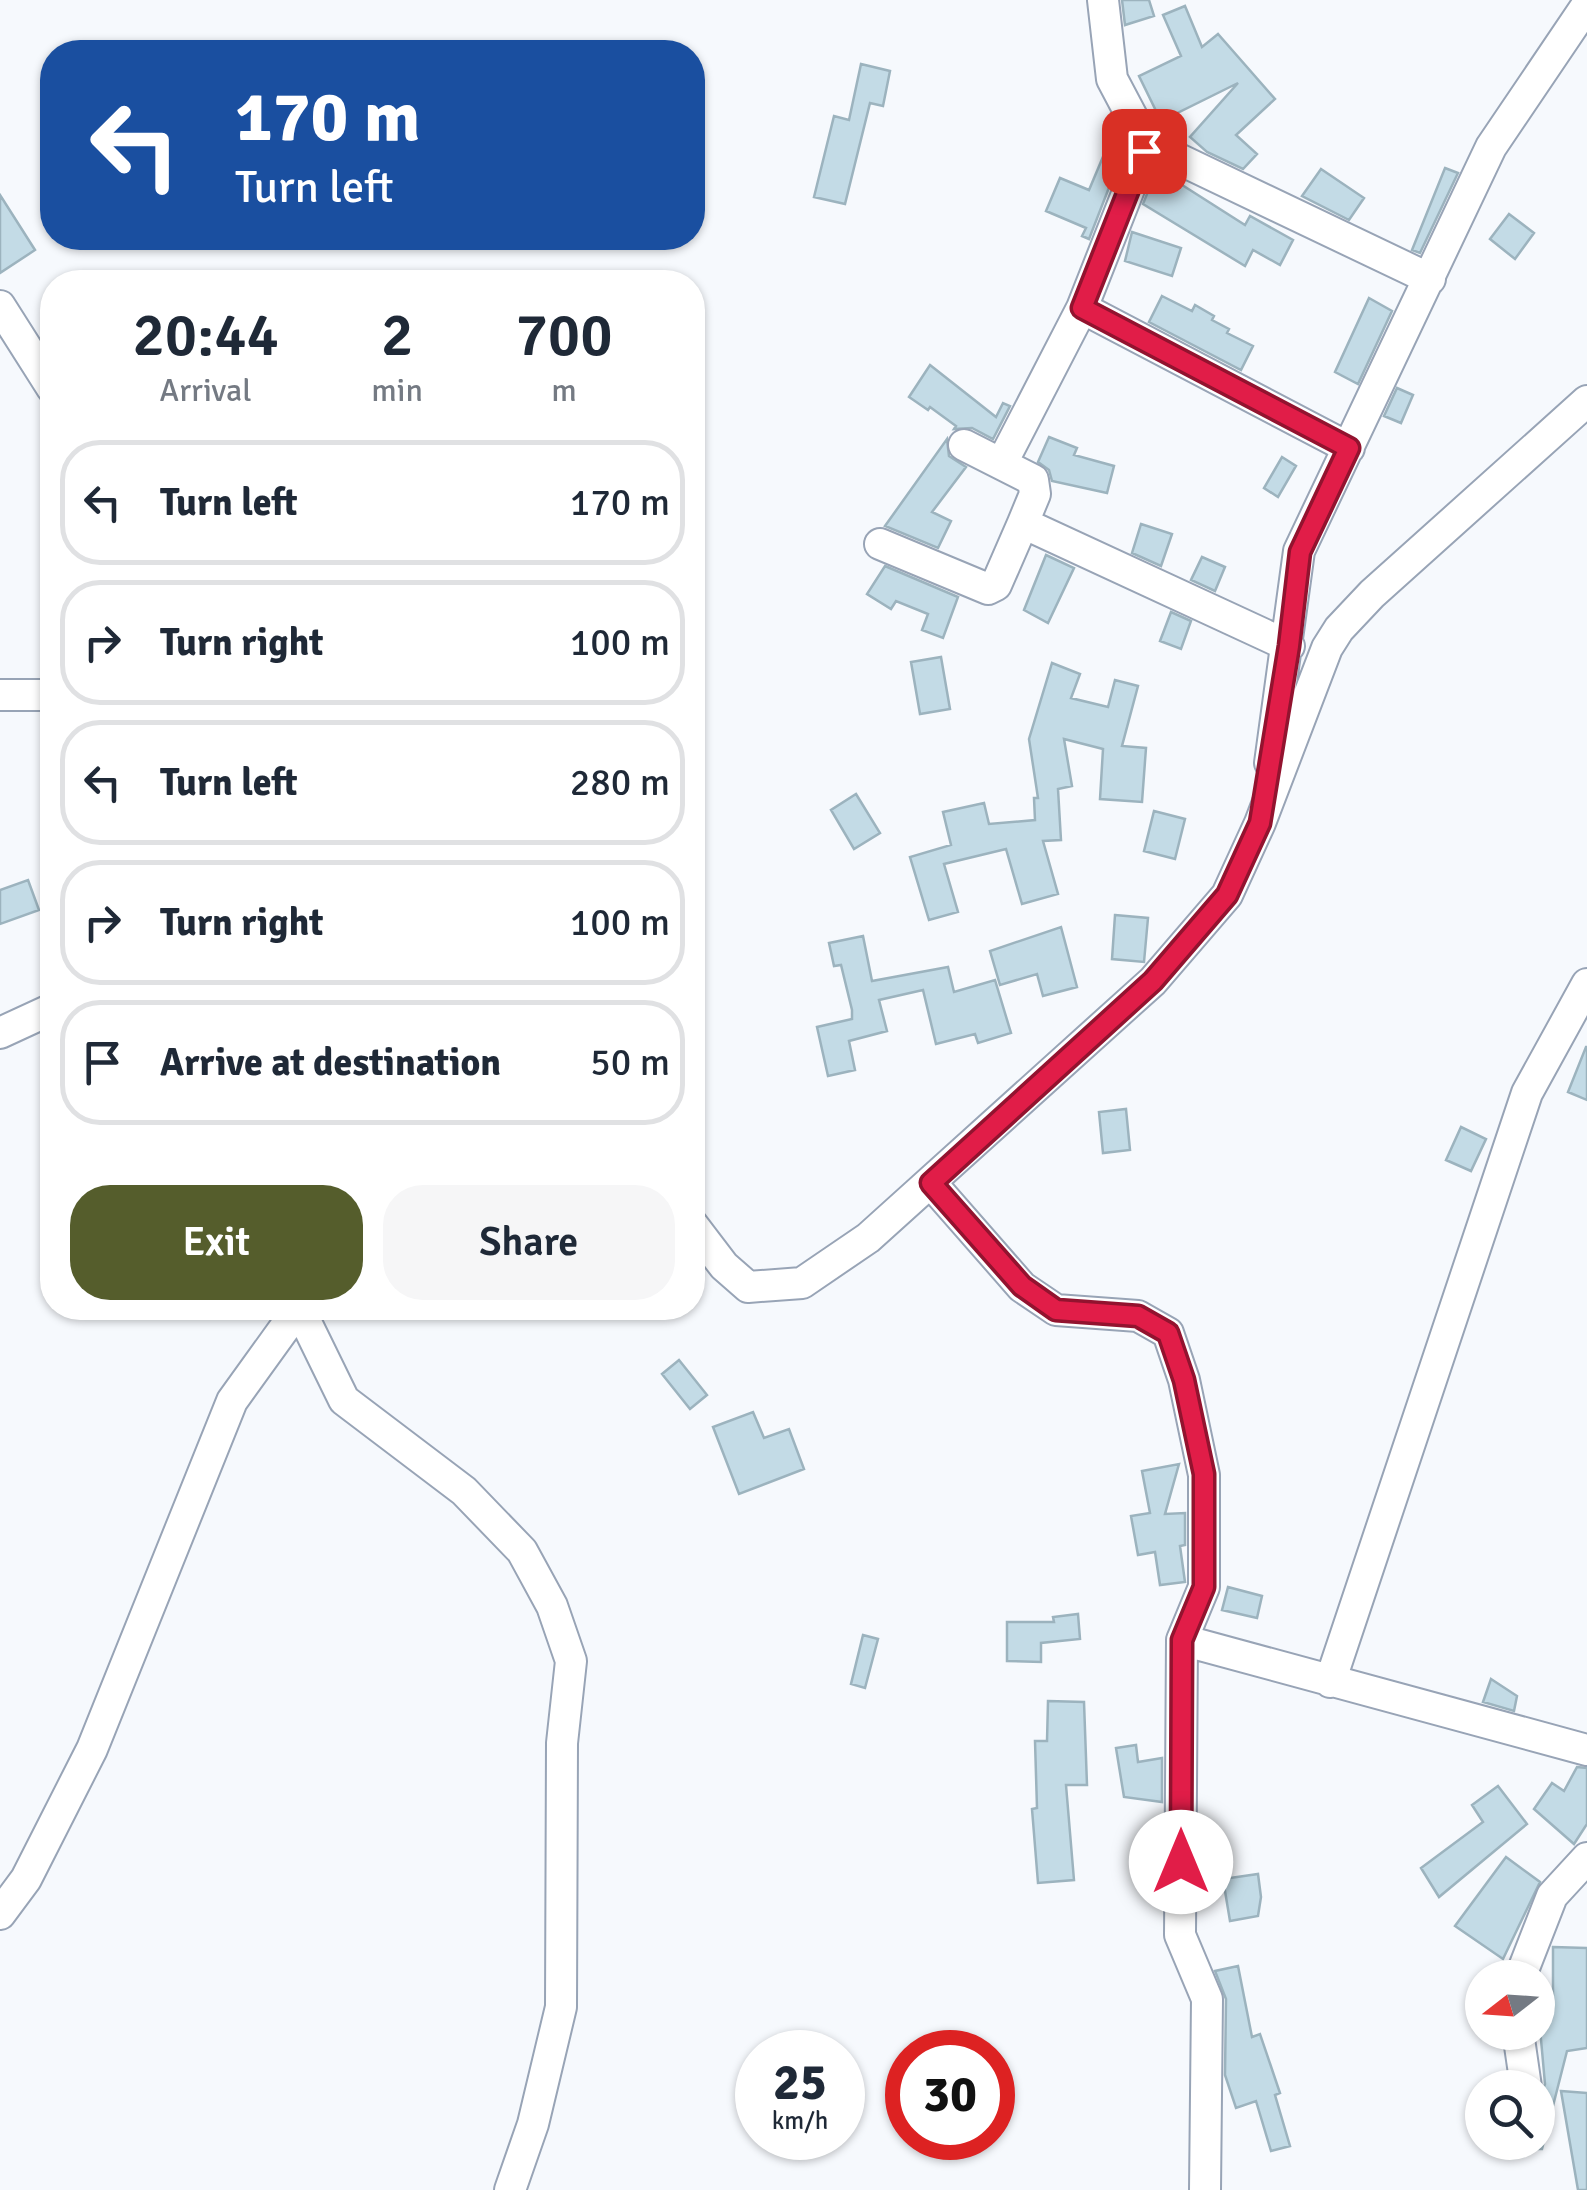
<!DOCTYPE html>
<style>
body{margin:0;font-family:Signika,sans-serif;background:#f6f6f7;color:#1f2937;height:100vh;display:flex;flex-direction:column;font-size:38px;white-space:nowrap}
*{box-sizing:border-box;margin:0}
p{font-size:32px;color:#747a83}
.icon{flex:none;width:55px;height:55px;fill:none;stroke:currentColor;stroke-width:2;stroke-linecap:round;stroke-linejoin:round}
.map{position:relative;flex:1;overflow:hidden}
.details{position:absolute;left:40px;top:270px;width:665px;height:1050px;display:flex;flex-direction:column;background:#fff;border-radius:40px;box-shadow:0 2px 8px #0004}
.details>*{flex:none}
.guide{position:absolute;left:40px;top:40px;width:665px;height:210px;border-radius:40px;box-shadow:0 2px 8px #0004;background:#1a4fa0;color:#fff;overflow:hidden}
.needle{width:65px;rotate:253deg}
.tools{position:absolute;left:1465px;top:1960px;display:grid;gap:20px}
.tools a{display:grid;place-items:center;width:90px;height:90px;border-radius:50%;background:#fff;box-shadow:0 2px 8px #0004;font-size:50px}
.speed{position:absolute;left:735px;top:2030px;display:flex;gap:20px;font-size:50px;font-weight:700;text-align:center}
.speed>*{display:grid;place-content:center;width:130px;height:130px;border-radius:50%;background:#fff;box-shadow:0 2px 8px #0004;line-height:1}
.speed small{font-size:25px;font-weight:400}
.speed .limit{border:15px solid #d22;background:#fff;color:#111}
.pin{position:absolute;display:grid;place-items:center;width:85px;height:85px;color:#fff;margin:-42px;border-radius:20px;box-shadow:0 5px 15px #0006}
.me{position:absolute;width:110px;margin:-55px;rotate:0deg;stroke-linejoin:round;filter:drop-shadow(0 0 8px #0008)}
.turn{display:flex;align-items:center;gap:35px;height:210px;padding:0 30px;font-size:45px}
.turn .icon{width:130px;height:130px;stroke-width:2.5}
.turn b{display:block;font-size:70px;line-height:85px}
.eta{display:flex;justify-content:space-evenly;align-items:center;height:170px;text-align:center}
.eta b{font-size:60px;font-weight:600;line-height:70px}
.action{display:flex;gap:20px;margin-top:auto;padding:20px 30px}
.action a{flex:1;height:115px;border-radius:40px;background:#555d2c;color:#fff;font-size:40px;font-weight:600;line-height:115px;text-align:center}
.action a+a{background:#f6f6f7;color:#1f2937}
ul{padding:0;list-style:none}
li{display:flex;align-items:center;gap:30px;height:125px;margin:0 20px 15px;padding:0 10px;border:5px solid #e0e1e3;border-radius:40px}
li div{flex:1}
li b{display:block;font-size:38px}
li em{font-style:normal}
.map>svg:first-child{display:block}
.building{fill:#c3dbe6;stroke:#9cb3be;stroke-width:2.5}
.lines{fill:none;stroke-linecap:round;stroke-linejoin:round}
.minor-casing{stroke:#98a4b6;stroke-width:34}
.minor{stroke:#fff;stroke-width:30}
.route-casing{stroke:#92132f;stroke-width:25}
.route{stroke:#e11d48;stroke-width:18}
</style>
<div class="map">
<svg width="1587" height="2190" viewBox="0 0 1587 2190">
<rect width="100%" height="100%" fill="#f6f9fd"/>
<path class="building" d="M1122,0H1149L1154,16L1125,25Z
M1185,6L1202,47L1218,34L1275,99L1236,135L1257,154L1243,169L1207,152L1190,137L1238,83L1161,121L1139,76L1181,56L1163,15Z
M861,64L890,71L883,106L870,103L845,204L814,197L834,116L849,120Z
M1110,140L1124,149L1089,239L1082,236L1086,228L1046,211L1060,178L1089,190Z
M1445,168L1458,173L1420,253L1412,250Z
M1157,169L1245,225L1250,216L1293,240L1280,265L1253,250L1245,266L1143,204Z
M1321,169L1364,198L1349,220L1302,196Z
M0,195L35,250L0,273Z
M1509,214L1534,233L1515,259L1490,239Z
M1132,232L1181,248L1172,276L1125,261Z
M1162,296L1192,311L1195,305L1214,316L1212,320L1229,329L1227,333L1253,346L1241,370L1149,322Z
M1369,298L1392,311L1358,384L1335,372Z
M930,365L996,417L1003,403L1010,406L993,439L972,428L954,429L956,426L930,407L928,410L909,397Z
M1397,388L1413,395L1401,423L1384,416Z
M1049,437L1077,448L1074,455L1114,466L1107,493L1052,481L1049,470L1038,462Z
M947,439L949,456L966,467L932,512L951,521L938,548L885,526Z
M1282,457L1296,466L1278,497L1264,488Z
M1141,524L1172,534L1161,566L1132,553Z
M1046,555L1074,568L1048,623L1024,610Z
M1202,557L1225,567L1215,591L1191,580Z
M885,566L958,597L943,638L922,630L928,614L896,601L891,609L867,594Z
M1171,612L1191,621L1181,649L1160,641Z
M941,657L950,709L920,714L911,662Z
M1052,663L1080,674L1071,698L1108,707L1115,680L1138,686L1122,746L1146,748L1142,802L1100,799L1103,749L1064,739L1072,786L1058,789L1061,840L1043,841L1058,894L1022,904L1006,849L944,864L958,912L929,920L910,857L951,845L943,812L984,803L989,824L1035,820L1034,798H1038L1029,739Z
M856,794L880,833L854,849L831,810Z
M1154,811L1185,819L1175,859L1144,851Z
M28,880L39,910L0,924V890Z
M1115,915L1148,918L1144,962L1112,959Z
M1061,927L1077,987L1043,996L1037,974L1000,985L990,951Z
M863,936L872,981L948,967L954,992L995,980L1011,1033L978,1043L975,1034L936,1044L923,990L879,1000L887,1031L849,1041L855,1070L828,1076L817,1027L852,1019V1010L841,965L834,966L829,943Z
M1586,1047H1587V1100L1568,1092Z
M1126,1109L1130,1150L1103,1153L1099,1112Z
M1461,1127L1486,1139L1471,1171L1446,1160Z
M679,1360L707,1395L690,1409L662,1374Z
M753,1412L764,1438L789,1429L804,1469L739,1494L713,1427Z
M1179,1464L1165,1514L1185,1513V1545L1180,1546L1185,1582L1160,1585L1155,1552L1138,1555L1131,1516L1150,1513L1142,1471Z
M1228,1587L1262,1596L1257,1618L1222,1610Z
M1078,1614L1080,1639L1041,1643V1662L1007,1661V1622H1054L1053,1617Z
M863,1635L878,1639L865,1688L851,1684Z
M1491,1679L1517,1696L1514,1711L1483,1702Z
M1048,1701L1084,1702L1087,1785H1066L1074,1880L1038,1883L1032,1809L1037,1808L1035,1741H1047Z
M1136,1745L1138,1762L1162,1758V1802L1124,1797L1116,1748Z
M1577,1767L1587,1768V1824L1574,1844L1534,1809L1552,1783L1564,1791Z
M1498,1786L1527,1824L1439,1897L1421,1868L1483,1822L1472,1805Z
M1506,1857L1540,1882L1503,1959L1455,1926Z
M1258,1874L1261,1897L1258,1916L1230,1921L1223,1879Z
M1553,1947L1587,1948V2048L1567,2051L1542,2149H1538V2102L1545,2084L1538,2006L1553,2008Z
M1238,1966L1252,2037L1260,2034L1280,2093L1275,2095L1290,2146L1271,2151L1256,2101L1236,2108L1225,2075L1226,1999L1215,1971Z
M1561,2091L1587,2093V2190H1578Z"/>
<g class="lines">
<defs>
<path id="minor" d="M1143,142L1430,279
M0,306L52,388
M1082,308L1349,448
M964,445L1033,480L1035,494L1023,523L1289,646
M1002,463L1082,308L1144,151L1140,132L1112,79L1103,0
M880,544L988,589L996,585L1023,523
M0,695H52
M1270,763L1299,551L1491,147L1587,5
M0,1033L52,1009
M931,1183L1022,1287L1056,1310L1138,1316L1168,1333L1184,1380L1204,1475V1587L1182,1640L1587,1750
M692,1224L724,1266L748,1287L802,1283L868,1238L1153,981L1227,895L1260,823L1327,648L1339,629L1372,594L1587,401
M299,1308L344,1400L464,1491L522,1551L552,1606L571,1661L562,1743L561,2007L533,2124L510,2190
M1182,1640L1180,1935L1207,1999L1205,2190
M1330,1682L1527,1093L1587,984
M0,1914L26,1879L92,1749L232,1401L299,1308
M1520,1978L1552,1896L1587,1858
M1518,2032L1526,2087"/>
</defs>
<use href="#minor" class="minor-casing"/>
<use href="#minor" class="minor"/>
</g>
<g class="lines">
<defs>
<path id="route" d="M1144,151L1082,308L1349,448L1300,552L1289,646L1260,823L1227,895L1153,981L931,1183L1022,1286L1056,1310L1138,1316L1168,1333L1184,1380L1204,1474V1587L1182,1640L1181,1862"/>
</defs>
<use href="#route" class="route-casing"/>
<use href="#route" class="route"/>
</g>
</svg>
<div class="tools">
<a><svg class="needle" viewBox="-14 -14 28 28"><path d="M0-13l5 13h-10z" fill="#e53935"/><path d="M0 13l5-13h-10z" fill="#747a83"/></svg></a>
<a><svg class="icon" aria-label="search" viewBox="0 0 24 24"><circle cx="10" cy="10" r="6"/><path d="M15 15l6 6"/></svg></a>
</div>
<div class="speed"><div>25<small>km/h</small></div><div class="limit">30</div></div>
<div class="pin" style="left:1144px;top:151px;background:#d93025"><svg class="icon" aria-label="arrive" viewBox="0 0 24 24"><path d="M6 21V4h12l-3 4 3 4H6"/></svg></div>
<svg class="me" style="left:1181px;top:1862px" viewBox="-20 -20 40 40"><circle r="19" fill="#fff"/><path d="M0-13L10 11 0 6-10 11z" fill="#e11d48"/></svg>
<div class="guide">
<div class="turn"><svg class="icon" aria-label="left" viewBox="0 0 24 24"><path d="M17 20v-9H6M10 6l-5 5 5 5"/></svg><div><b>170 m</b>Turn left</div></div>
</div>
<section class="details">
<div class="eta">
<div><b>20:44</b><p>Arrival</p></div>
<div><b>2</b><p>min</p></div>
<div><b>700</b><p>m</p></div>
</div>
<ul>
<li><svg class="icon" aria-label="left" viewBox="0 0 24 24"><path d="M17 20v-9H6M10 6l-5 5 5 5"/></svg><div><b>Turn left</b></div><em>170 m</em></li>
<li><svg class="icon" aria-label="right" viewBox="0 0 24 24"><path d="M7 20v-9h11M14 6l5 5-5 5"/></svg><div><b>Turn right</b></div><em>100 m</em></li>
<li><svg class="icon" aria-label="left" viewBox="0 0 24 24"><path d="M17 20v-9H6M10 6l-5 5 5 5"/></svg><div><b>Turn left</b></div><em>280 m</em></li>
<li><svg class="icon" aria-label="right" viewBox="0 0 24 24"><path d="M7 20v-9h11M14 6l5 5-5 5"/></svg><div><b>Turn right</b></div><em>100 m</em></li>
<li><svg class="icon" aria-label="arrive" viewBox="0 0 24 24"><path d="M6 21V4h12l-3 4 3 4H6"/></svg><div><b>Arrive at destination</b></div><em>50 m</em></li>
</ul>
<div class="action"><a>Exit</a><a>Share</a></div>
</section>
</div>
